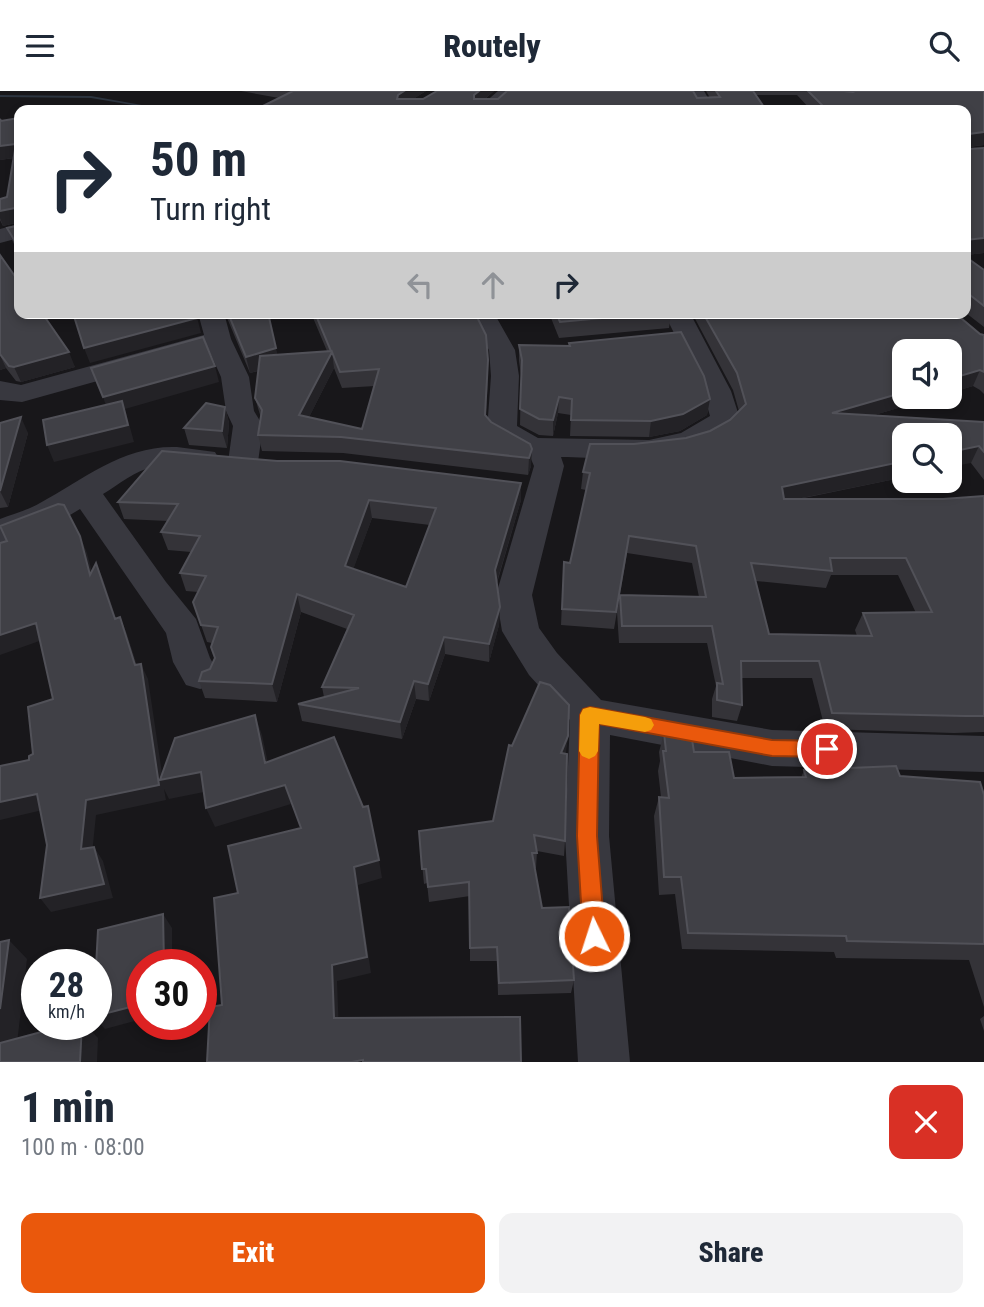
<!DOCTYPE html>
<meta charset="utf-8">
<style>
body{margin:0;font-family:"Roboto Condensed",sans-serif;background:#f2f2f3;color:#1f2937;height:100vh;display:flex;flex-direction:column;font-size:26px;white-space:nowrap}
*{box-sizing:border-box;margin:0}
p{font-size:23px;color:#747a83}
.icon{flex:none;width:38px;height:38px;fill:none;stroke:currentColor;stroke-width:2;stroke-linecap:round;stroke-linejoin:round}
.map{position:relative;height:971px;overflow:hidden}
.panel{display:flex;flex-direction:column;background:#fff;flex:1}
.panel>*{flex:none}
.hud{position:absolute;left:14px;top:14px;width:957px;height:214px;border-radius:14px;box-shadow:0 4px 10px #0003;background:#fff;color:#1f2937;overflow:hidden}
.fabs{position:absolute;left:892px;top:248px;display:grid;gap:14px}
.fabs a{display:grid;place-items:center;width:70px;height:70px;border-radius:14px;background:#fff;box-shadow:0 4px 10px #0003;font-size:35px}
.speed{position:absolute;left:21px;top:858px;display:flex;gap:14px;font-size:35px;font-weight:700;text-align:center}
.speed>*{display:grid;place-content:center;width:91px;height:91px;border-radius:50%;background:#fff;box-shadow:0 4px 10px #0003;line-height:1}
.speed small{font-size:18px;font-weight:400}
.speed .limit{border:10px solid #d22;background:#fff;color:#111}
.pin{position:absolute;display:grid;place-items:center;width:60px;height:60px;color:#fff;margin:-30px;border:4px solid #fff;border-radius:50%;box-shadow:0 2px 7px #0007}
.me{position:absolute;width:77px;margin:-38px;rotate:356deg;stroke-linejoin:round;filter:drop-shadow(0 0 5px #0008)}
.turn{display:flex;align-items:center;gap:24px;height:147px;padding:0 21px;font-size:32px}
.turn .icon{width:91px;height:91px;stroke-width:2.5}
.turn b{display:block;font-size:49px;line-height:60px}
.lanes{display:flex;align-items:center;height:66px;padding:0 21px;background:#0003;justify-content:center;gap:35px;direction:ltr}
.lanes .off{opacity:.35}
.round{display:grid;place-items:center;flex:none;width:74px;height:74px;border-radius:14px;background:#f2f2f3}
.headline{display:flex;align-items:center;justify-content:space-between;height:119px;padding:0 21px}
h1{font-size:42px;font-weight:800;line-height:52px}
.primary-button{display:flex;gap:14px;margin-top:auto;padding:14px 21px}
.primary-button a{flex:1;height:80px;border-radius:14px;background:#ea580c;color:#fff;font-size:28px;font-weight:800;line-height:80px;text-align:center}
.primary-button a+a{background:#f2f2f3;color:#1f2937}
header{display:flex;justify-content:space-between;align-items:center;height:91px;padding:0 21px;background:#fff;font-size:32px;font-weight:800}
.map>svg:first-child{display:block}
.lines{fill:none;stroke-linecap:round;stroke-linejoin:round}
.stream{fill:#2c343f;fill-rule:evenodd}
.minor{fill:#38383f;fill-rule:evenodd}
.wall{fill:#343338;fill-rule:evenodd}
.shaded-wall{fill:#232226}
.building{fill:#404046;stroke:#515158;stroke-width:2;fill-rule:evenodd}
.route{fill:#ea580c;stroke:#983908;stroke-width:2}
.slow{fill:#f59e0b}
</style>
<header><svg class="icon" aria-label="menu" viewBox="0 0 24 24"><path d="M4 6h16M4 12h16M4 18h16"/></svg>Routely<svg class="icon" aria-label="search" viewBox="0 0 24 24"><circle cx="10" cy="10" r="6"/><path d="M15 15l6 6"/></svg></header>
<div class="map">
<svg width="984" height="971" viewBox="0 0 984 971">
<rect width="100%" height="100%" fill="#18171a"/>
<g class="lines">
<path class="stream" d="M0,4L91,5L170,19H162L91,7L0,6Z"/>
<path class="minor" d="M498,0H518L496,19H476Z
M686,0H704L715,19H697Z
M19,133V147L0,152V138Z
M198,222H224L231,248L249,286L254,320L263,335L258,371L254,378L243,381L232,378L228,371L233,335L226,320L221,286L209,259L22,311L0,309V290L21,294L204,244Z
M468,222H494L515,259L519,285L517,335L538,347L649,349L681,342L710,325L703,300L664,222H690L731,300L740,328C707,376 612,367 561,366L564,375L532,504L539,537L557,562L601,609L772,639L984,645V681L772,675L610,644L609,745L630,971H578L565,745L570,629L529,584L508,550L502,540L496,504L534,375L531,368L492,345L487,339L491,285L489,259Z
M177,356L215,361L219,368L215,375C195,380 174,372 153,376C136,379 118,394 103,403L166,491L196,528L210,567L219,583L214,594L200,598L186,594L173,571L166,542L80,418L60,430L0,452V428C13,423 28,419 40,412C84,388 124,354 177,356Z"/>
</g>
<path class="wall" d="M241,0H426L413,8H423L437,0H494L485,8H498L507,0H693L697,7H710L706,0H844L853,1L854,0H984V54L969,56V58L984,57V162L966,164V19H811L797,4H755L766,19H266L265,14L279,7Z
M19,27V163L13,151L7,137L16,135V132L3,135L0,129V108L7,106L14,67L0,69L1,30Z
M0,164L75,276L21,291L16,290L6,277L0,279Z
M966,166L984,179V236L966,222Z
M225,222H268L277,264L327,260L311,222H475L488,285L486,325L491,331L530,353L531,375L528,384L343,362L262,360L258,344L261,327L255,307L258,280L250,282ZM334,277L342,297L375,295L362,338L309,326Z
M549,222H671L669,237L559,247Z
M692,222H955L980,243L984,244V303L980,299L973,295L950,302V261L905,306H936L874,324L984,331V389L971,372L905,345V386L799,408H943L984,405V641L954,642L825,638L812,587H741L742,614L737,630L712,626V608L716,595L707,552H619L617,521L620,504L699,506L692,472L627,462L614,538L561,534L563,488L570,472L586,399L581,398L583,381L634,353L686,347L710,340L730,329L739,320L733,299ZM831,484H898L916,522H863L855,539L857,545L769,543L756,490L826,497Z
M569,252L710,308L707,324L680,340L649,346L570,345L571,324L558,322L553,345L539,344L520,334L521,284L519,270V254L569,255Z
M225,316L229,332L227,357L189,354L184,337Z
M0,332L28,342L8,416L0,417Z
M162,360L521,409L497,492L500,516L499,534L489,571L445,563L429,610L416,608L402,648L302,630L298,613L324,606L322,596L347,538L301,521L277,611L205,607L199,590L210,578L215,568L211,556L212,552L207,551L193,511L198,501L186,500L180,482L191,461L168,459L161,441L168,430L124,428L118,411ZM372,427L430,434L406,496L353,478Z
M664,642L734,687H801L804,679L900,685L984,704V916L969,869L836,867L834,861L682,858L675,803L659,804L654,725L659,706H661L658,680L660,670L659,661Z
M568,645L565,663V750L564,765L537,760L536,777H535L542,817L574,889L571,902L498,904L497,870H470V805L429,811L427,792L424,793L419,740L493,730Z
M984,925V940L980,928Z"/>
<path class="shaded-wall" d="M404,0H426L399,17L397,8L398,4Z
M479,0H494L474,17V4Z
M984,41V54L966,56L969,43Z
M16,53L19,66L0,69V55Z
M15,117L19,131L3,135L0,127V120Z
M984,147V162L966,164V149Z
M196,222L201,242L90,272L84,257Z
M276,257L279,273L250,282L246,266Z
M69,261L75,276L21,291L14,276Z
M332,261L334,277L302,340L299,324Z
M0,264L6,277L0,279Z
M488,269V285L485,341V324Z
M215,275L219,291L125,318L134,351L54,371L47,354L109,323L103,306Z
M980,279L973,295L950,302V288Z
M905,301V306H936L826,338L832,322Z
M559,306L558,322L553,345V329Z
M710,308L707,324L680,340L649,346L651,330Z
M225,316L229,332L227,357L222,340Z
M21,326L28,342L8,416L0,400Z
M979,355L971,372L950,376V361Z
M532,358L531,375L528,384L529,367Z
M905,370V386L777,412L782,396Z
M521,392V409L495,497V479Z
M369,409L372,427L348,493L345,475Z
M80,445L87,462L97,500L90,484Z
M96,472L103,488L122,545L115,528Z
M297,503L301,521L277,611L272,593Z
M500,516L499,534L489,571V553Z
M120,526L127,543L142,590L135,574Z
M36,532L45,548L0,564V544Z
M444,546L445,563L429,610L428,593Z
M141,573L148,588L163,689L201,681L209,700L169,708L164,698L166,709L96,724L91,773L81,758L86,709Z
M414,590L416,608L402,648L400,631Z
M255,624L262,644L272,691L265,672Z
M568,645L566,661L560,678L561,662Z
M285,694L291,713L215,736L206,717Z
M37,703L47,718L0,729V711Z
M94,756L103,770L113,807L51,821L40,807Z
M379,769L382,787L358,794L371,882L337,890L339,942L334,927L332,874L354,776Z
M163,823L172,837V873H164Z
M9,849L27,868L15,969L0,957V918Z
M142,913V928L105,938L96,928V925Z
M82,933H85L98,947L97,971H80Z"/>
<path class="building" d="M293,0H404L398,4L397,8H423L437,0H479L474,4V8H498L507,0H693L697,7L720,6L716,0H753L766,19H288L265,14Z
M808,0H844L853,1L855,0H984V41L969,43V58L984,57V147L966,149V19H827Z
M19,27V152H16L7,137L16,135L15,117L0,120V108L7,106L16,53L0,55V28L1,30Z
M0,164L19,191V222H42L69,261L14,276L9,275L0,263Z
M966,166L984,179V215L970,204H966Z
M73,222H196L197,227L84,257Z
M228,222H268L276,257L246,266Z
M315,222H475L486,244L488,269L485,324L491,331L530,353L532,358L529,367L341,346L258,344L262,319L255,307L260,265L331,260ZM332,261L340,281L379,278L362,338L299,324Z
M556,222H656L560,231Z
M703,222H955L980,243L984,244V281L980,279L950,288V261H905V301L832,322L984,331V361L979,355L950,361V345H905V370L782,396L784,408H943L984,405V625H965L832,622L819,570H741L742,614L717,609V592L723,593L712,535H622L620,504L706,506L696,455L629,445L616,521L562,518L564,471L570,472L590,382L583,381L590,353H634L686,347L710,340L730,329L746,313L737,282ZM830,467H906L932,521L863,522L872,545L769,543L751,472L832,480Z
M681,241L704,285L710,308L683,323L651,330L571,329L572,308L559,306L553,329L539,328L520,318L522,269L519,254L570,255L569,252Z
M203,246L215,275L103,306L91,277Z
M122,310L128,334L47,354L43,329Z
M206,312L225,316L222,340L184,337Z
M21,326L0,400V332Z
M162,360L277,370H340L521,392L495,479L500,516L489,553L444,546L428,593L414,590L400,631L298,613L359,597L322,596L354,524L297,503L272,593L199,590L202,581L210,578L215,567L211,556L218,536L201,534L193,511L206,485L180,482L200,445L161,441L178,413L118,411ZM369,409L436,417L406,496L345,475Z
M58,413L64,414L80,445L90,484L96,472L115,528L120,526L135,574L141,573L159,694L86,709L81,758L94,756L104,793L40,807L47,754L37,703L0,711V675L29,669V665L33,663L28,616L53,608L36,532L0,544V452L7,450L0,435Z
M540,591L550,594L569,614L568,645L561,662L567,663L565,750L534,744L537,762H532L542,817L569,816L574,889L499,892L497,856L470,857L469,791L428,796L426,778H422L419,740L493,730L509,654L512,655Z
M255,624L265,672L334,646L363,716L368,715L379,769L354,776L367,866L332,874L334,927L520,926L521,971H363V969L352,971H207L210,916L222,914L214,807L238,802L228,755L301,737L285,694L206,717L201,681L160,689L175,647Z
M664,642H691L694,661H729L734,687L806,686L804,679L896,675L900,685L980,691L984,704V853L847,850L846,845L688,842L681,786H664L659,706L669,707L663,660H666Z
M163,823L164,873H142V913L96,925V876L98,839Z
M9,849L0,918V851Z
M71,933H82L80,971H0V952Z"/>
<path class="route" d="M590,616L772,649L827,650L833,653L836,658L833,664L827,666L772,665L599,633L597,745L605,845L602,853L594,856L587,853L583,845L577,745L580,624L583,618Z"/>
<path class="slow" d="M590,616L645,626L651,628L654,634L651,639L645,641L599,633L598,660L595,665L589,668L582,665L579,660L580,624L583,618Z"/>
</svg>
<div class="fabs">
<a><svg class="icon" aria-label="sound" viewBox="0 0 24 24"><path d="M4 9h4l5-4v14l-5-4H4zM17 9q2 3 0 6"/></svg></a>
<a><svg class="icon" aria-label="search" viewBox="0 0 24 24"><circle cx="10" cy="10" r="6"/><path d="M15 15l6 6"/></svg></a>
</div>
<div class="speed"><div>28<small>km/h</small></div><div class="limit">30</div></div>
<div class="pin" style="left:827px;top:658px;background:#d93025"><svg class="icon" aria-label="arrive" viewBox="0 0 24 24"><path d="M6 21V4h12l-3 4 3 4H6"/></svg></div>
<svg class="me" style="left:594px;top:845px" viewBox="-20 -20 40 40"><circle r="17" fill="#ea580c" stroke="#fff" stroke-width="3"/><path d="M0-11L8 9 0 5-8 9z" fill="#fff"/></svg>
<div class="hud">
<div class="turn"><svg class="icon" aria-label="right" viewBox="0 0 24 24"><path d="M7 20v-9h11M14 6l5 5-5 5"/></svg><div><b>50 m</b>Turn right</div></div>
<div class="lanes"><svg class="icon off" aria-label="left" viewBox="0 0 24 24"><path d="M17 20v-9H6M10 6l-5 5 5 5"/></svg><svg class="icon off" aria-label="ahead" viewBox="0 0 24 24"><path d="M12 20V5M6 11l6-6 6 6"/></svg><svg class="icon" aria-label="right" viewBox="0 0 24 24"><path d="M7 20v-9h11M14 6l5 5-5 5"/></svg></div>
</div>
</div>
<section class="panel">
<div class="headline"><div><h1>1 min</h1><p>100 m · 08:00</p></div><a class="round" style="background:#d93025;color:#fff"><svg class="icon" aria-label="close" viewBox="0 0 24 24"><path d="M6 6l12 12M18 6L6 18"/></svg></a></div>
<div class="primary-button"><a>Exit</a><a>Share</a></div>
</section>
